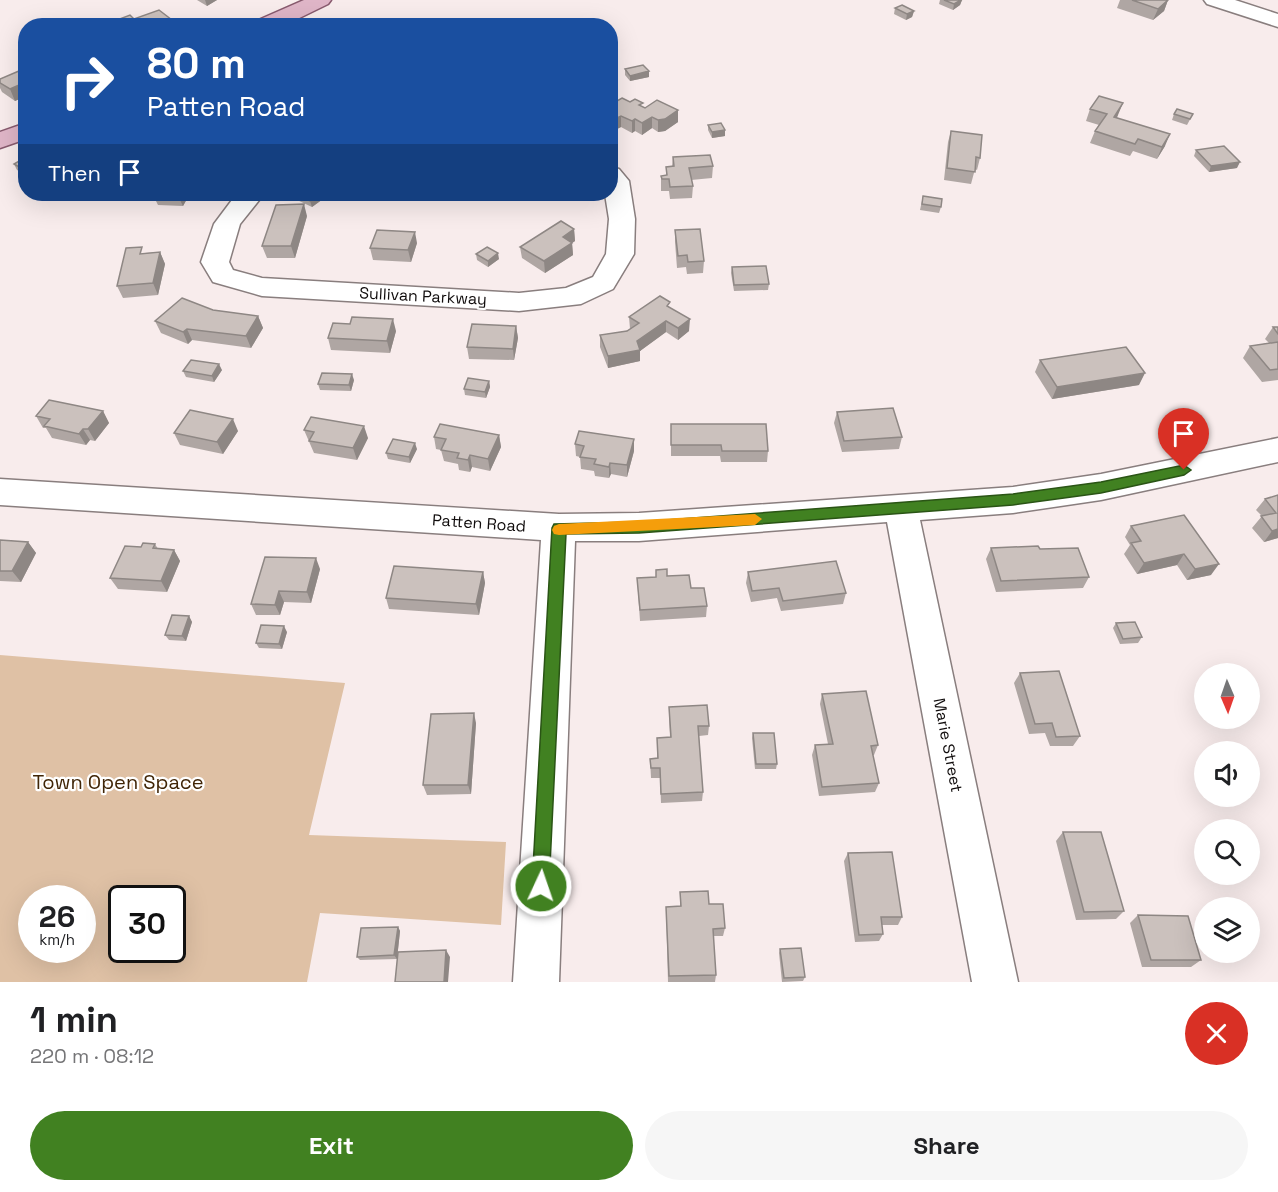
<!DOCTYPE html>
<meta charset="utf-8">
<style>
body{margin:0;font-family:"Space Grotesk",sans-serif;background:#f6f6f6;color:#202124;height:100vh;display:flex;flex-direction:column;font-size:22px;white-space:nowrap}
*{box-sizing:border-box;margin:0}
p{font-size:20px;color:#757577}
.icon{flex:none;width:33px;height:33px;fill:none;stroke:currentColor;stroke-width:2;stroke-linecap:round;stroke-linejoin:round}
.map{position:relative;height:982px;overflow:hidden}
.sheet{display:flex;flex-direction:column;background:#fff;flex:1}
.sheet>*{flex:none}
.hud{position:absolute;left:18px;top:18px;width:600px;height:183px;border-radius:24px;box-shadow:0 6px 24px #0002;background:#1a4fa0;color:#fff;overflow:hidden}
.needle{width:39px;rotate:178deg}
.buttons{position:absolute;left:1194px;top:663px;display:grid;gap:12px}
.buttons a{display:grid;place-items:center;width:66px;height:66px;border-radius:50%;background:#fff;box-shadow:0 6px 24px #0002;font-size:30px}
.speed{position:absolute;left:18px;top:885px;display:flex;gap:12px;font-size:30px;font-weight:700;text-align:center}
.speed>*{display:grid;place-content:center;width:78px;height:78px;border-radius:50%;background:#fff;box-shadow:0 6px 24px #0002;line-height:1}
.speed small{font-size:15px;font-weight:400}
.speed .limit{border:3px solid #111;border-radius:9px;background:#fff;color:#111}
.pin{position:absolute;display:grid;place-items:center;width:51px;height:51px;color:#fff;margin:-62px -26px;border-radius:50% 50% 50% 0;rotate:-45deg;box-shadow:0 0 6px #0007}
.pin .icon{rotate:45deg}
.me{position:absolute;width:66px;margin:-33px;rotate:3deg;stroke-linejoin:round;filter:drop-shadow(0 0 4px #0008)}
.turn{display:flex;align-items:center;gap:21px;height:126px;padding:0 30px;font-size:27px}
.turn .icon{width:78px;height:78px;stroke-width:2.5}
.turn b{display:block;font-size:42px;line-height:51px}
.then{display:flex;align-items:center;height:57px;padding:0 30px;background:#0003;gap:12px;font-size:22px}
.round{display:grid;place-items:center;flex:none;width:63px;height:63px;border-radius:32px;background:#f6f6f6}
.overview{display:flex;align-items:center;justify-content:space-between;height:102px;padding:0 30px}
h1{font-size:36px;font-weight:700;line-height:45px}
.action{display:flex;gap:12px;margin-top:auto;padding:12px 30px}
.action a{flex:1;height:69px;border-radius:36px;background:#418121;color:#fff;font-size:24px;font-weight:700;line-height:69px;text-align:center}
.action a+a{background:#f6f6f6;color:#202124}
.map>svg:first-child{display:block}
.green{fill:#dfc1a5;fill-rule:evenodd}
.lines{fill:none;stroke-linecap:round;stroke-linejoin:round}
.minor-casing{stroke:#897e7e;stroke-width:3}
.major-casing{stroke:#885a6e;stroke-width:3}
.minor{fill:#fff;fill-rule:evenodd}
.major{fill:#dfb5c7;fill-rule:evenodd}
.wall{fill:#afa6a3}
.shaded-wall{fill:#8e8784}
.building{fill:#cbc1bd;stroke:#8e8784;stroke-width:1.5}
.route{fill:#418121;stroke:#2a5415;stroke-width:1.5}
.slow{fill:#f59e0b}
.labels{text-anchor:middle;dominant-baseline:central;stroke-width:4.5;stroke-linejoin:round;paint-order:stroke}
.street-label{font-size:16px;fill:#100c0c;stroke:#fff}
.near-park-label{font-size:20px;fill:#402506;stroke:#fff}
</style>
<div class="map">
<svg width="1278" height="982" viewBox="0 0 1278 982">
<rect width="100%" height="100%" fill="#f8ecec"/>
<path class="green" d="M0,655L345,683L309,835L506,842L501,925L320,913L307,982H0ZM32,898H82V950H32ZM122,898H172V950H122Z"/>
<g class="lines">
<defs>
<path id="minor" d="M1204,0H1235L1278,14V27L1207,4Z
M610,167L619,169L629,181L635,219L634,254L613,289L581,304L519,311L262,296L213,282L201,262L214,224L235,196L238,194H264L240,224L229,262L233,270L262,278L519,293L566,288L593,277L606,254L609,219L605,194H610Z
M1278,438V462L1101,500L1013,513L920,520L1018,982H972L887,522L639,541H575L559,982H513L541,540L0,505V479L559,514L639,513L1013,487L1101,474Z"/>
<path id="major" d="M304,0H331L328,4L283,26H254L256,21Z
M26,123V139L0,148V132Z"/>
</defs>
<use href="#minor" class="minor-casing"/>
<use href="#major" class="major-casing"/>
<use href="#minor" class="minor"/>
<use href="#major" class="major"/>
</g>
<path class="wall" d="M197,0H217L207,6Z
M940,0H962L960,5L953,10L939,4Z
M1120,0H1168L1164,11L1153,20L1117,8Z
M895,8L914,11L912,17L906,20L894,14Z
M26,68V96L15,101L2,92L0,88V79Z
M625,69L649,71V77L630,81L625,75Z
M610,105L642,107L678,122L665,131L658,132L652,128L642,135L635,131L632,133L621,127L617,129L613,127V124L610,123Z
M1090,109L1118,115L1117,118L1165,146L1157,159L1133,151L1130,156L1090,143L1095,131L1099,125L1086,121Z
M1174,114H1193L1187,125L1172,120Z
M708,125L725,136L712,138L708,130Z
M951,131L980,158L977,170L975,169L971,184L944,180L948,142Z
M1196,150L1237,168L1209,172L1194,156Z
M26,157V175L17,170L14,164Z
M673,157L713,166L712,178L691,180L693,186L692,198L670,199L669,191H661V176L666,175V167L672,166Z
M158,194H195L193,197H188L183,206L158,205L155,199Z
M294,194L323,199L312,207L295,199Z
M923,196L941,207L939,213L920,210Z
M307,216L295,258H267L262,246Z
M574,229L575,241L572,243L573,255L545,273L522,258L520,247Z
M675,230L704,261L703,273L687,274L686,267L677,268L675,242Z
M417,243L411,262L373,260L370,248Z
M160,252L165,264L158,295L123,298L117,286L145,253Z
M476,254L499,259L488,267L477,260Z
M732,267L769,284L768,290L734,291L731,273Z
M670,308L689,331L678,340L666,332L640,351V361L608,368L600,347V335L627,331L630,329L629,317Z
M213,310L258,316L263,328L251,348L192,340L188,344L161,333L155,321Z
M516,326L518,338L514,360L469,359L467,347Z
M1273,327H1278V380L1262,382L1243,358L1250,346L1269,343L1265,339Z
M396,331L390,353L331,350L328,338Z
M1040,360L1139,385L1052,399L1035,372Z
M222,370L214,382L186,377L183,371Z
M354,380L351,391L320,390L318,384Z
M489,381L490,387L486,398L465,395L464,389Z
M103,411L109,423L95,441L90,440L86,445L52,438L46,428H43L36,416Z
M837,412L902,437L899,449L842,452L834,423Z
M671,424L768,451L767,462H721L720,456H671Z
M304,430L368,438L357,460L314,453Z
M238,431L223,454L180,445L174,433Z
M499,435L501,447L490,471L472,467L470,472L459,470L458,464L444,461L441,450L436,449L434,437Z
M634,439V451L627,477L611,474L609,478L595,476L594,471L581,469L580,457L576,456L575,444Z
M417,449L410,463L388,459L386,453Z
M1278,495V538L1264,542L1252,528L1262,516L1256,510L1265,499Z
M1184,515L1211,575L1187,580L1177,565L1137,574L1124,554L1130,545L1125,537L1131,526Z
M0,540L28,542L36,553L21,582L0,581Z
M155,544L158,549L174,550L180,561L167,592L118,589L110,578L141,547Z
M991,548L1040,549L1089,577L1083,588L996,592L986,559Z
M320,569L311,603L284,602L280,615H256L251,604Z
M656,570L691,588L707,606L706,617L640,621L637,578L656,577Z
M483,572L485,583L479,615L389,609L386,598Z
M748,572L846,593L843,604L781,611L777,598L751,602L746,583Z
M189,616L192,622L186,641L169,640L165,635Z
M1116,623L1142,637L1138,643L1120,644L1113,628Z
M287,632L282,649L259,648L256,643Z
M1020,673L1080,736L1073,746H1050L1045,733L1029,734L1014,683Z
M822,694L878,745L874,755H873L879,783L875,792L819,796L812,755L815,745L828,744L820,704Z
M669,707L709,726L708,735L699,736L703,792L702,801L661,803L660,778H651L650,759L657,758V738L670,737L669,716Z
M476,723L471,794L427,795L423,785Z
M753,733L777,764L776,769H755L752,738Z
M1063,832L1124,911L1116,919L1076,920L1056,841Z
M848,853L902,917L898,925H882L883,934L879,941L855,942L844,861Z
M680,892L709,904L725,928L723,936H713L716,975L715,982H668L666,907L680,906Z
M1138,915L1201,960L1191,967H1142L1130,923Z
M398,927L400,931L397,959L360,960L357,957Z
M780,949L805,977L803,981L782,982L779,953Z"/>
<path class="shaded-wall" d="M205,0H217L207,6Z
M961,0H962L960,5L953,10L954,4Z
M1168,0L1164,11L1153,20L1158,9Z
M914,11L912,17L906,20L907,14Z
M172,20L174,26H156Z
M649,71V77L630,81V76Z
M26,82V96L15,101L10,89Z
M1123,103L1118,115L1109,129L1114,117Z
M678,110V122L665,131L658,132V120Z
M621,116V127L617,129V118Z
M652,117V128L642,135V123Z
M635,119V131L632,133V121Z
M725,130V136L712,138V132Z
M1170,134L1165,146L1157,159L1162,147Z
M1240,162L1237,168L1209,172L1211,166Z
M184,194H187L188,197L183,206L180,200Z
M320,194H321L323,199L312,207L310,201Z
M304,204L307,216L295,258L291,246Z
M574,229L575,241L572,243L573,255L545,273L544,261L563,237Z
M415,232L417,243L411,262L408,250Z
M160,252L165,264L158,295L153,283Z
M498,253L499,259L488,267V261Z
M258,316L263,328L251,348L246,336Z
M393,319L396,331L390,353L387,341Z
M690,319L689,331L678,340V328Z
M666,321V332L640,351V361L608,368V356L637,341Z
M516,326L518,338L514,360L513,349Z
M187,329L192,340L188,344L183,332Z
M219,364L222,370L214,382L212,376Z
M1145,373L1139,385L1052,399L1057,387Z
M352,374L354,380L351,391L349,385Z
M489,381L490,387L486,398L485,392Z
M103,411L109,423L95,441L88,429Z
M233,419L238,431L223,454L217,442Z
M364,426L368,438L357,460L353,448Z
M83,429L90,440L86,445L79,434Z
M499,435L501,447L490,471L488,459Z
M634,439V451L627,477V465Z
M415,443L417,449L410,463L409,457Z
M470,455L472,467L470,472L468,460Z
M610,463L611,474L609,478V467Z
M1278,529V538L1264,542L1272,531Z
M28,542L36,553L21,582L12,571Z
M174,550L180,561L167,592L161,581Z
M1184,554L1177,565L1137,574L1144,563Z
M316,558L320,569L311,603L307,592Z
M1219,564L1211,575L1187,580L1195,569Z
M483,572L485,583L479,615L476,604Z
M279,591L284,602L280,615L275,605Z
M189,616L192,622L186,641L182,636Z
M284,626L287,632L282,649L279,644Z
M474,713L476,723L471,794L468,785Z
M398,927L400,931L397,959L394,955Z
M446,950L450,957L448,982H444Z"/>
<path class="building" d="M944,0H961L954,4Z
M1132,0H1168L1158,9Z
M902,5L914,11L907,14L895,8Z
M159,10L172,20L156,26H124L117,20L130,15L134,19Z
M336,22L342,26H328Z
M643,65L649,71L630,76L625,69Z
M26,68V82L10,89L0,83V79Z
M1099,96L1123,103L1114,117L1170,134L1162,147L1138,139L1135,144L1095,131L1107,114L1090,109Z
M622,98L630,102L635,99L643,103L639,105L645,108L657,100L678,110L665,119L658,120L652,117L642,123L635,119L632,121L621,116L617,118L613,115L615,114L610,111V105Z
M1177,109L1193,114L1190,119L1174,114Z
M721,123L725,130L712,132L708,125Z
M951,131L982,135L980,158L976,157L975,172L947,168Z
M1224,146L1240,162L1211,166L1196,150Z
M710,155L713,166L689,168L693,186L670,187L669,179H662L661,176L667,175L666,167L674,166L673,157Z
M26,157V171L14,164Z
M158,194H184L180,200L155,199Z
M294,194H320L310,201Z
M923,196L942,199L941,207L922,204Z
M304,204L291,246H262L276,205Z
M561,221L574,229L563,237L572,243L544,261L520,247Z
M700,229L704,261L688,262L687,255L678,256L675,230Z
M377,230L415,232L408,250L370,248Z
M142,247L140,254L160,252L153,283L117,286L126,248Z
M487,247L498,253L488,261L476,254Z
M766,266L769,284L734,285L732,267Z
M660,296L670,302L667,306L690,319L678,328L666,321L637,341L640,350L608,356L600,335L627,331L639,323L629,317Z
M182,298L213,310L258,316L246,336L187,329L183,332L155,321Z
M352,317L393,319L387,341L328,338L333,323L350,324Z
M472,324L516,326L513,349L467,347Z
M1273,327H1278V334Z
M1278,342V369L1270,370L1250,346Z
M1126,347L1145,373L1057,387L1040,360Z
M191,360L219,364L212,376L183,371Z
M322,373L352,374L349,385L318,384Z
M468,378L489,381L485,392L464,389Z
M49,400L103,411L88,429H83L79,434L44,426L50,419L36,416Z
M893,408L902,437L844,441L837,412Z
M190,410L233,419L217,442L174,433Z
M311,417L364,426L353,448L309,441L314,432L304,430Z
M440,424L499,435L488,459L470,455L468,460L457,458L459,453L441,450L446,439L434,437Z
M671,424H766L768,451H722L721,445H671Z
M579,431L634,439L627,465L610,463L609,467L594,464L596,459L580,457L584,446L575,444Z
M393,439L415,443L409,457L386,453Z
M1278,495V529L1272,531L1261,516L1276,513L1265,499Z
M1184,515L1219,564L1195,569L1184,554L1144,563L1131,543L1141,541L1131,526Z
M0,540L28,542L12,571H0Z
M143,543L155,544L153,548L174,550L161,581L110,578L125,546L141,547Z
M1038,546L1040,549L1078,548L1089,577L1001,581L991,548Z
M265,557L316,558L307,592L279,591L275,605L251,604Z
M836,561L846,593L783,601L779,588L752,591L748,572Z
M394,566L483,572L476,604L386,598Z
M667,569V576L689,575L691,588H704L707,606L640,610L637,578L656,577V570Z
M172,615L189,616L182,636L165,635Z
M1135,622L1142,637L1123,639L1116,623Z
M261,625L284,626L279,644L256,643Z
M1059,671L1080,736L1056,737L1052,723L1035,724L1020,673Z
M866,691L878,745L871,746L879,783L822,787L815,745L833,744L822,694Z
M707,705L709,726H698L703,792L661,794L660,768H651L650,759L658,758L657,738L671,737L669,707Z
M474,713L468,785H423L431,714Z
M753,733H774L777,764H756Z
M1063,832H1101L1124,911L1084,912Z
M892,852L902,917H881L883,934L859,935L848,853Z
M708,891L709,904H723L725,928L713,929L716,975L669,976L666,907L681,906L680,892Z
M1138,915L1188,916L1201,960H1151Z
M398,927L394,955L357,957L361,928Z
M801,948L805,977L784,978L780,949Z
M446,950L444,982H395L398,952Z"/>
<path class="route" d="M1184,465L1191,470L1184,475L1101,493L1013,505L639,533L566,534L549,886L547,893L541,895L534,893L532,886L552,528L554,524L639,522L1013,494L1101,482Z"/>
<path class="slow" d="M755,514L762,519L755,525L559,535L554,534L552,530L554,526L559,524Z"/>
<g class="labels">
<g class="street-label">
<text transform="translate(423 296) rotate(3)">Sullivan Parkway</text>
<text transform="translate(479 523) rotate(4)">Patten Road</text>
<text transform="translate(948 745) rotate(79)">Marie Street</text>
</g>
<g class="near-park-label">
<text x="118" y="782">Town Open Space</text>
</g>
</g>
</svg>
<div class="buttons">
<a><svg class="needle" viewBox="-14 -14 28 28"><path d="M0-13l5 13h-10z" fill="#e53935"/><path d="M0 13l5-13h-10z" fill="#757577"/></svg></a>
<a><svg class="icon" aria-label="sound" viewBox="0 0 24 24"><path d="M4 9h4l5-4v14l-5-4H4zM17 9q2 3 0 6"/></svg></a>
<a><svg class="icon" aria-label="search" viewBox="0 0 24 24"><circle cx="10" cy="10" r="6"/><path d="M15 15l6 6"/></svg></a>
<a><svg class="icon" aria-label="layers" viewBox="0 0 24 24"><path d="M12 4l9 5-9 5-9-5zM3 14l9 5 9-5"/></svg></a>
</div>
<div class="speed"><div>26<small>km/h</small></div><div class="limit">30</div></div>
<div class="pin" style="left:1184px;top:470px;background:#d93025"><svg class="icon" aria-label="arrive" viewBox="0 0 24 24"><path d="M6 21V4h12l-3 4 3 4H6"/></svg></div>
<svg class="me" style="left:541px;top:886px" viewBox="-20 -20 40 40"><circle r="17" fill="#418121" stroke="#fff" stroke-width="3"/><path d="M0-11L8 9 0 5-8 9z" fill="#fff"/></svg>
<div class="hud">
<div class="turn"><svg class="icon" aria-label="right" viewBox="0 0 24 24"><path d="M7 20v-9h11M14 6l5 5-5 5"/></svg><div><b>80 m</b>Patten Road</div></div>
<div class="then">Then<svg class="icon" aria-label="arrive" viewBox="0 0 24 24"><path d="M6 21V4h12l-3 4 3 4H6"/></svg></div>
</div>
</div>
<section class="sheet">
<div class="overview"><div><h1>1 min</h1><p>220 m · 08:12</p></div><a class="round" style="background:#d93025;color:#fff"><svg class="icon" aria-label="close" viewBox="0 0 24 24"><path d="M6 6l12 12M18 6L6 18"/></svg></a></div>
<div class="action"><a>Exit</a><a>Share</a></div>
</section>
